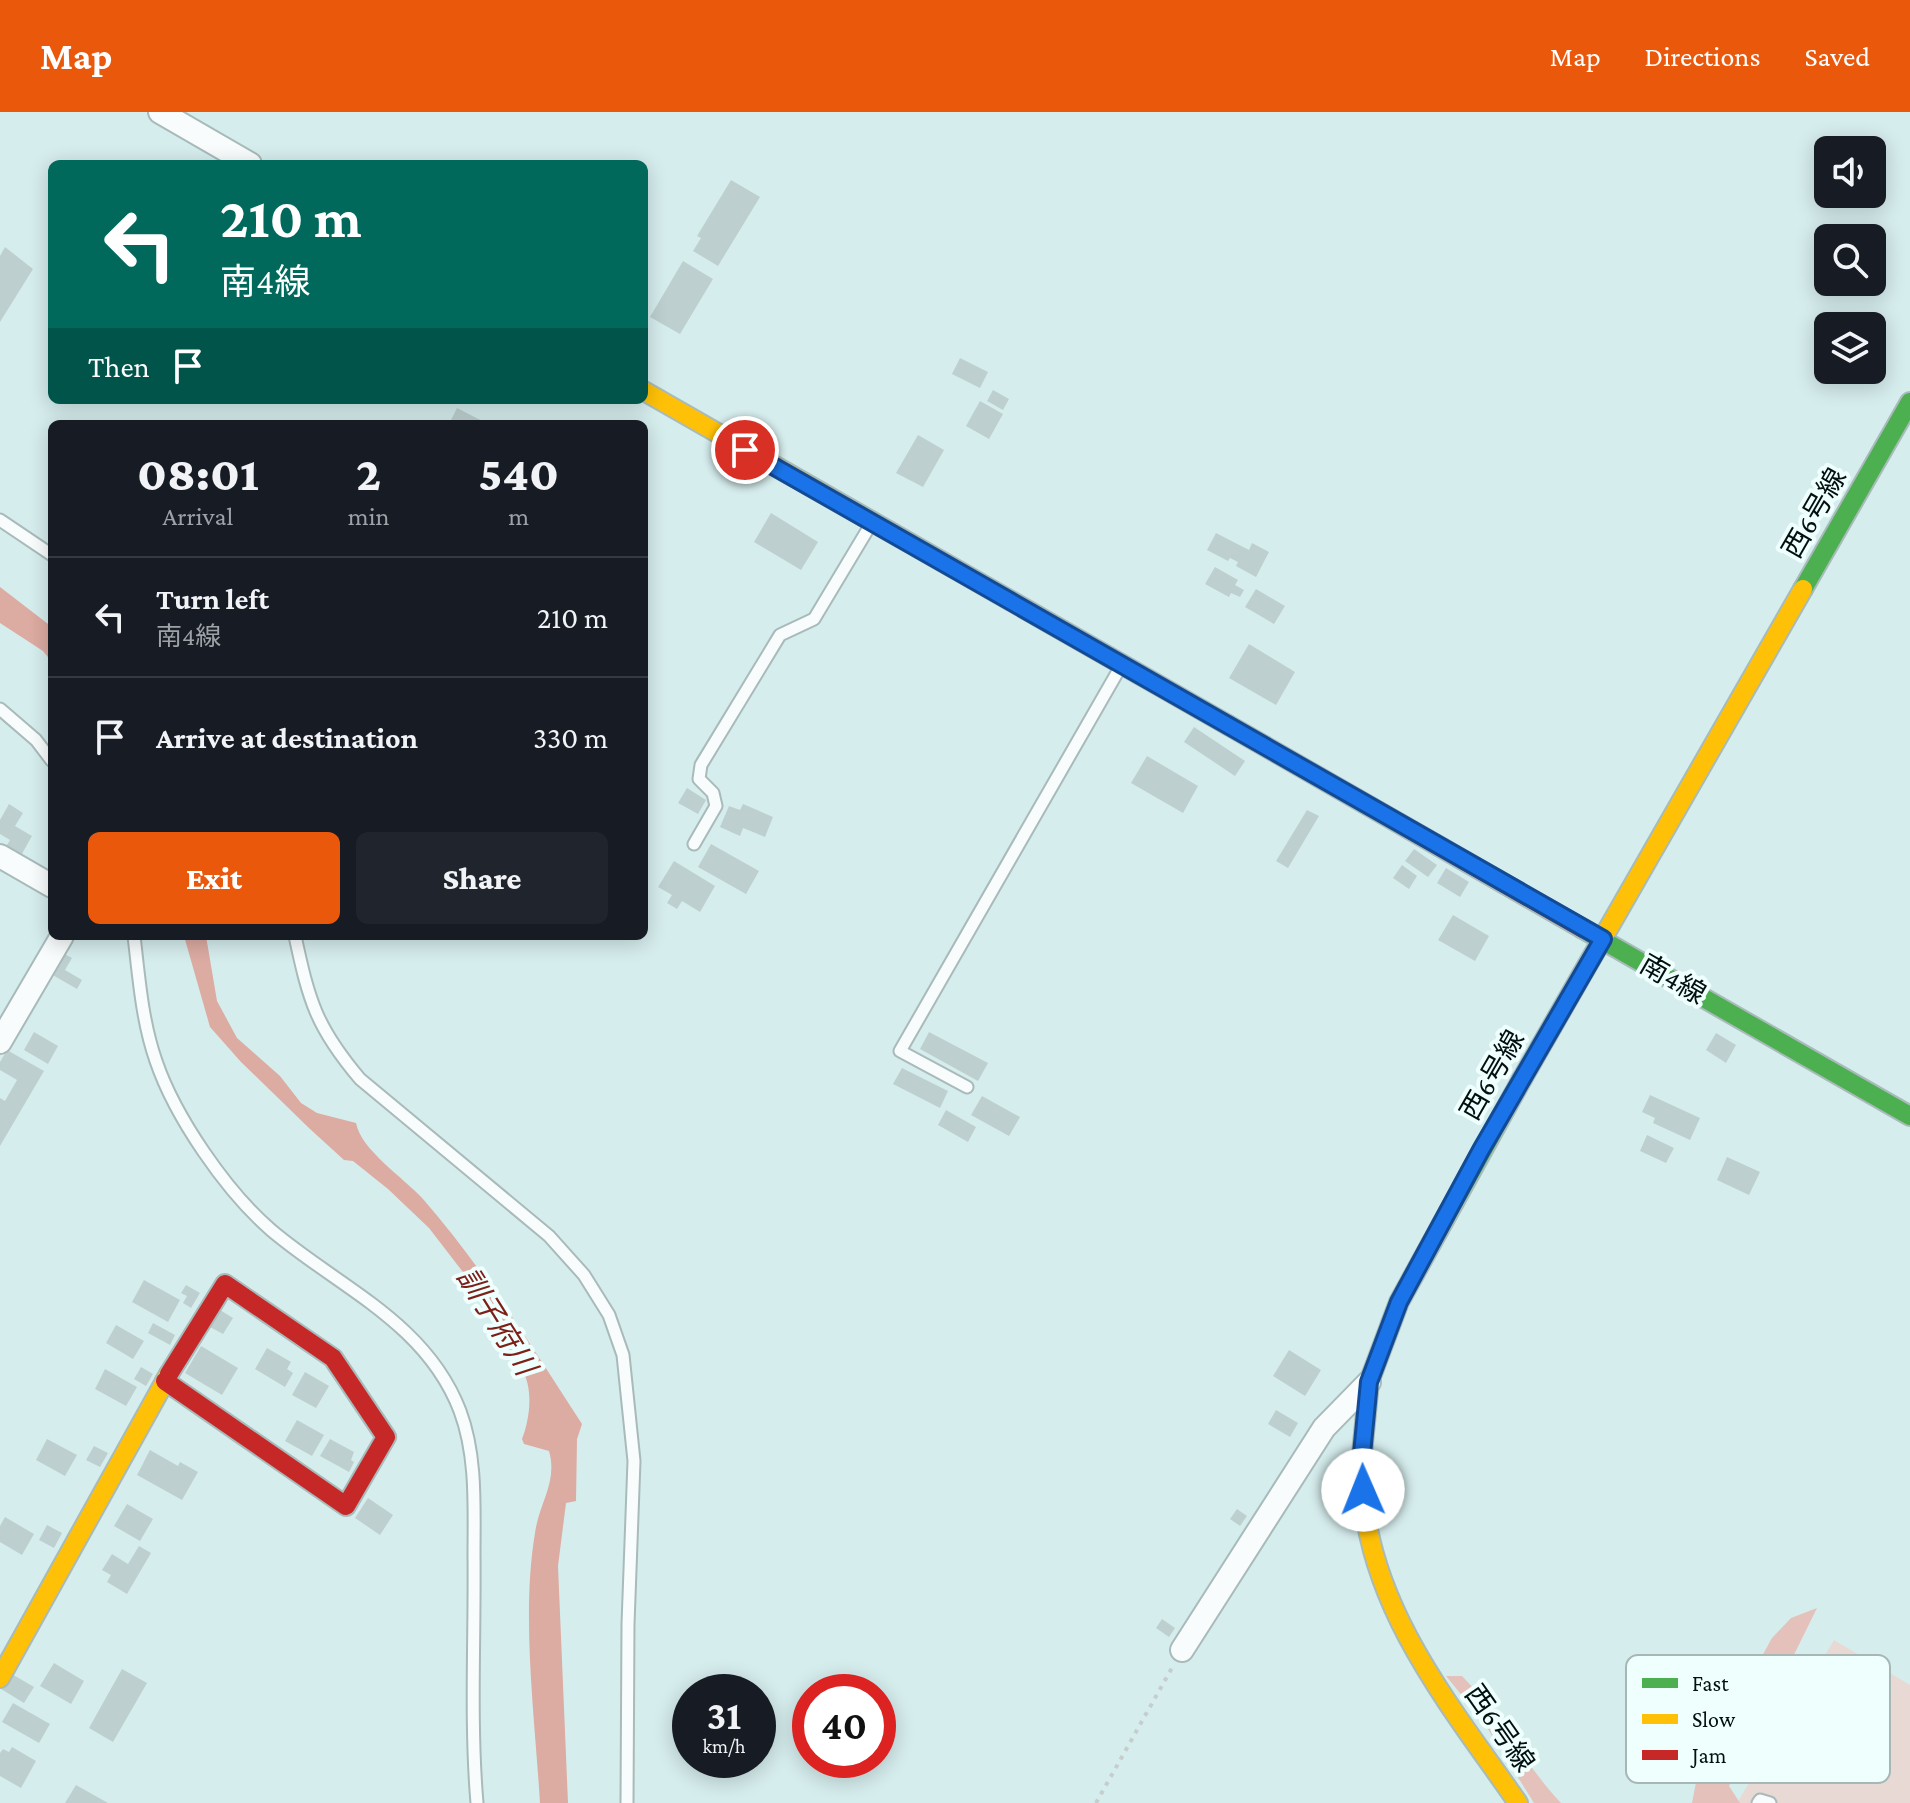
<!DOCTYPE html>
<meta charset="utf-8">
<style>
body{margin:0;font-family:"Crimson Pro","Noto Sans JP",serif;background:#20242c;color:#f1f3f6;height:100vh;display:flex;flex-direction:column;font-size:30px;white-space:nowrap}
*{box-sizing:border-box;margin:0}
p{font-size:26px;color:#9ea1a6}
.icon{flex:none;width:44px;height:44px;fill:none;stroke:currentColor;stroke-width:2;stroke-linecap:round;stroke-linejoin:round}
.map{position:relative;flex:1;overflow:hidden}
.panel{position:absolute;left:48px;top:308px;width:600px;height:520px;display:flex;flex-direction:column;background:#171b24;border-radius:12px;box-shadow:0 4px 20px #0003}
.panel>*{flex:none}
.top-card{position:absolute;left:48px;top:48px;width:600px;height:244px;border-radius:12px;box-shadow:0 4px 20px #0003;background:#00695c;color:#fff;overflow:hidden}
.fabs{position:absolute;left:1814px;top:24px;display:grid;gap:16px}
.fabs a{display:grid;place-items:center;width:72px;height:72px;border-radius:12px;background:#171b24;box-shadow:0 4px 20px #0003;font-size:40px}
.speed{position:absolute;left:672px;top:1562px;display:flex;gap:16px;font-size:40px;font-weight:700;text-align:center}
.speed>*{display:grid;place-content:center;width:104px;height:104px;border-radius:50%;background:#171b24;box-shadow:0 4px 20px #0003;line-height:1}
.speed small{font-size:20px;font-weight:400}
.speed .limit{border:12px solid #d22;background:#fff;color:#111}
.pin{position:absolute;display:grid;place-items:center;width:68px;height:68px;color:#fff;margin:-34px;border:4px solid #fff;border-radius:50%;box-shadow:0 2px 8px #0007}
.me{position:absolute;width:88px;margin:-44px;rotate:359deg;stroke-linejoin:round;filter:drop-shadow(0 0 6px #0008)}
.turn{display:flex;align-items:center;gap:28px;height:168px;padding:0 40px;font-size:36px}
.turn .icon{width:104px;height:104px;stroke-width:2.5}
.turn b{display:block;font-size:56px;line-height:68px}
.then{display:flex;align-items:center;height:76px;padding:0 40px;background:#0003;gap:16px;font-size:30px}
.eta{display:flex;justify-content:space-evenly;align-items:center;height:136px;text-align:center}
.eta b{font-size:48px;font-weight:800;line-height:56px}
.action{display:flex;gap:16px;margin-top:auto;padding:16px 40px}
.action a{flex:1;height:92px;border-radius:12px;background:#ea580c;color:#fff;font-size:32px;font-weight:800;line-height:92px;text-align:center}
.action a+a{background:#20242c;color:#f1f3f6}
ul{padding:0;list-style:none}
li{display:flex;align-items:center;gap:24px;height:120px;padding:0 40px;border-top:2px solid #363941}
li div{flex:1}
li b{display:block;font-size:30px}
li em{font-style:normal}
header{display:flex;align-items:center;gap:48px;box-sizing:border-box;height:112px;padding:0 40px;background:#ea580c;color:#fff}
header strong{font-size:38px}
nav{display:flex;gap:44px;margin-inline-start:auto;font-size:28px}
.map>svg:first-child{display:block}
.green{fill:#e9d9d5}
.forest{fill:#e4c1ba}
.water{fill:#dcaba2}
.building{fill:#bdd0cf}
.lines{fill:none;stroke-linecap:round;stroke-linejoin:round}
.lane-casing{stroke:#a8baba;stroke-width:15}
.street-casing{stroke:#a8baba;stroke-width:26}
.fast-casing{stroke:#a8baba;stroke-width:22}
.slow-casing{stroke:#a8baba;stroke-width:22}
.jam-casing{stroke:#a8baba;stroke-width:22}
.path{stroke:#c5cdcd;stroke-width:4;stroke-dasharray:4 6;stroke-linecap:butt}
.lane{stroke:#f9fcfc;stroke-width:11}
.street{stroke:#f9fcfc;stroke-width:22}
.fast{stroke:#4caf50;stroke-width:18}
.slow{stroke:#ffc107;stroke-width:18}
.jam{stroke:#c62828;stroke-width:18}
.route-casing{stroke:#114b97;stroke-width:20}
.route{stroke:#1a73e8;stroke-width:14}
.labels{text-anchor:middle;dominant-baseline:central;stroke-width:8;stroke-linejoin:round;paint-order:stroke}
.street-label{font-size:28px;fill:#02100f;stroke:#eefffe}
.water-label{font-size:30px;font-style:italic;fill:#7e2018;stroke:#eefffe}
.key{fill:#eefffe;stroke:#a7b7b6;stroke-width:2}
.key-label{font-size:22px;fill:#02100f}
</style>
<header>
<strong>Map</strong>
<nav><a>Map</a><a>Directions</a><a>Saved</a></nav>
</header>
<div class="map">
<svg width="1910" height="1691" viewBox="0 0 1910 1691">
<rect width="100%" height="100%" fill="#d6eded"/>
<path class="green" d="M1834,1528L1910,1573V1691H1737Z"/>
<path class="forest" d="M1817,1496L1729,1674L1740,1691H1692L1698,1660L1772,1526L1791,1506Z
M1446,1564H1462C1501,1603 1524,1652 1561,1691H1534L1483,1609Z"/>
<path class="water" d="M0,475L52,515V550L43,539L0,511Z
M184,824H206L217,889L237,926L280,964L301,991L317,1001L356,1011C361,1038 403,1065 423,1087C483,1156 532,1235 582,1312L577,1327L576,1389L566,1391L558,1454L568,1691H540C535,1607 521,1504 535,1421C539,1391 558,1370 549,1339L524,1332L522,1327C531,1304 535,1267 515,1249L466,1164L429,1116L388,1077L353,1049L344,1048L310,1017L241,950L210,915Z"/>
<path class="building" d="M731,68L760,85L718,154L693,139L701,126L697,124Z
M5,135L33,157L0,210V144Z
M683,149L713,167L680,222L650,205Z
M960,246L988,260L980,276L952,262Z
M993,278L1009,287L1003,298L987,289Z
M980,289L1003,302L989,327L966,314Z
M457,296L488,312H449Z
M918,323L944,338L923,375L896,361Z
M771,401L818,430L801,458L754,430Z
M1216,421L1249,438L1252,431L1269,440L1256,465L1236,454L1238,450L1230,446L1228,449L1207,438Z
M1215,455L1238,468L1235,473L1244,478L1240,485L1231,481L1229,485L1205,472Z
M1256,477L1285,494L1274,512L1245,495Z
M1249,532L1295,560L1276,593L1229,566Z
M1194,615L1245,649L1235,664L1184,630Z
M1147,644L1198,674L1183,701L1131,671Z
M687,676L706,688L698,702L678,691Z
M9,692L23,701L15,714L32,724L19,747L4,738L10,728L0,722V708Z
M743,692L773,705L765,725L743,716L740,724L720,715L729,694L740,698Z
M1307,698L1319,704L1288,756L1276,749Z
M711,732L759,759L746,782L698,755Z
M1414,737L1437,753L1428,765L1405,749Z
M674,749L715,774L700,800L682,789L677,797L667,791L672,783L658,775Z
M1402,753L1417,764L1409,777L1393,766Z
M1446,756L1469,770L1460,785L1437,771Z
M1453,803L1489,824L1475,849L1438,828Z
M63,841L72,846L65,858L82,868L77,877L51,862Z
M34,920L58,934L48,952L24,938Z
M929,920L988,951L978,969L920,937Z
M1716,921L1736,933L1726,951L1706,938Z
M7,938L44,959L0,1034V986L5,989L17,968L0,958V950Z
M902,956L948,979L940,996L893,972Z
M1650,983L1700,1006L1690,1028L1653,1011L1655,1006L1642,1000Z
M982,984L1020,1005L1009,1024L971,1003Z
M946,998L976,1015L968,1030L938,1013Z
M1647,1023L1674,1036L1666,1051L1640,1039Z
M1727,1045L1760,1060L1749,1083L1717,1068Z
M144,1168L180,1188L168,1210L132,1190Z
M186,1173L200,1181L191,1196L183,1191L187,1184L181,1181Z
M220,1198L233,1206L223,1222L210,1215Z
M153,1211L175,1223L170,1233L148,1221Z
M116,1213L144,1229L133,1247L106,1231Z
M201,1234L238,1256L222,1283L185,1261Z
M267,1236L291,1250L287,1257L293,1261L285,1275L255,1257Z
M1289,1238L1321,1258L1305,1284L1273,1264Z
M141,1255L153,1262L146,1274L134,1267Z
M105,1257L137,1275L126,1294L95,1277Z
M305,1260L329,1274L316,1296L292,1283Z
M1276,1298L1298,1311L1290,1325L1268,1312Z
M297,1308L324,1323L312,1344L285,1329Z
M47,1327L77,1343L65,1364L36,1348Z
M330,1327L354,1340L351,1348L354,1350L349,1360L320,1344Z
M94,1334L108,1341L100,1355L86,1348Z
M150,1338L178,1354L180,1350L198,1360L182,1388L137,1363Z
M368,1386L393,1403L380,1423L355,1406Z
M127,1392L153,1407L140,1429L114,1414Z
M1237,1397L1247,1404L1240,1414L1230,1407Z
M5,1405L34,1422L22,1443L0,1430V1414Z
M47,1413L62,1421L54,1436L39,1428Z
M139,1434L151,1441L127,1482L107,1470L111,1463L102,1458L112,1442L128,1452Z
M1162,1507L1175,1516L1169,1525L1156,1516Z
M54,1551L84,1569L71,1592L40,1574Z
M122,1557L147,1571L113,1630L89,1616Z
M10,1561L34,1575L24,1591L1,1577Z
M13,1591L50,1612L39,1631L2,1610Z
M12,1635L36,1649L21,1676L0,1664V1641L3,1637L9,1640Z
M76,1673L108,1691H65Z"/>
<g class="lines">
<defs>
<path id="lane" d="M0,408L52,443
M0,597L36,628L52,649
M694,732L716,694L713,681L699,667L701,653L780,523L814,507L871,412
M134,824C139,866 142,909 156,949C175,1005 226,1079 271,1118C338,1175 426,1210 460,1299C477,1344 474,1396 474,1443C475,1525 470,1609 477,1691
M295,824C309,889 316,915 360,967L549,1124L584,1163L609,1203L623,1243L634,1349L628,1512L627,1691
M967,975L900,939L1121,554
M1758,1691L1760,1688L1770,1691"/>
<path id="street" d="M160,0L250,52
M0,744L52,774
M0,930L62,824
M1182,1538L1324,1316L1369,1270"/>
<path id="fast" d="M1803,477L1910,290
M1583,817L1910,1004
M1363,1383L1361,1352L1369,1270L1399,1190L1522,967"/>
<path id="slow" d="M644,279L1228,613
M1522,967L1803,477
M1363,1383C1373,1502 1453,1597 1518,1691
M0,1566L169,1262"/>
<path id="jam" d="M1228,613L1583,817
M165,1269L346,1394L386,1325L333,1246L225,1172L169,1262"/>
</defs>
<use href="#lane" class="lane-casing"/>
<use href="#street" class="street-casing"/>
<use href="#fast" class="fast-casing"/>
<use href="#slow" class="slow-casing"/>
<use href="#jam" class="jam-casing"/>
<path class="path" d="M1096,1691L1173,1554"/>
<use href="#lane" class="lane"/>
<use href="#street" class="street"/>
<use href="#fast" class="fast"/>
<use href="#slow" class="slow"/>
<use href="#jam" class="jam"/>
</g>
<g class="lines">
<defs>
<path id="route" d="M745,338L1603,827L1481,1038L1399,1190L1369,1270L1361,1352L1363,1378"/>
</defs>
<use href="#route" class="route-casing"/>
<use href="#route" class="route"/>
</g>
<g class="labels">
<g class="street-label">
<text transform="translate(1814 401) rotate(-60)">西6号線</text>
<text transform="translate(1673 867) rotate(30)">南4線</text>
<text transform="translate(1492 963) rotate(-60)">西6号線</text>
<text transform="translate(1500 1616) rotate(55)">西6号線</text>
</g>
<g class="water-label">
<text transform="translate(497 1209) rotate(58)">訓子府川</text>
</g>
</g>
<rect x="1626" y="1543" width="264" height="128" rx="12" class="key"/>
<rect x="1642" y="1566" width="36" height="10" fill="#4caf50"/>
<rect x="1642" y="1602" width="36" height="10" fill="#ffc107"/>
<rect x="1642" y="1638" width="36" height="10" fill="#c62828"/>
<g class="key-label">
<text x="1692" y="1579">Fast</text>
<text x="1692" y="1615">Slow</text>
<text x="1692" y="1651">Jam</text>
</g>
</svg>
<div class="fabs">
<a><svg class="icon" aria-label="sound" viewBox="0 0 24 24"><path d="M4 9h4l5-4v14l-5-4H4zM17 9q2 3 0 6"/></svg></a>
<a><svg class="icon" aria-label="search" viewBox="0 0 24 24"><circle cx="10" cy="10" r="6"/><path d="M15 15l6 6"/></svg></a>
<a><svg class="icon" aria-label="layers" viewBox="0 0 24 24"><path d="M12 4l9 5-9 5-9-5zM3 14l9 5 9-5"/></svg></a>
</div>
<div class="speed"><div>31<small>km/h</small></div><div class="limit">40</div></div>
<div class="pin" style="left:745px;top:338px;background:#d93025"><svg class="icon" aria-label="arrive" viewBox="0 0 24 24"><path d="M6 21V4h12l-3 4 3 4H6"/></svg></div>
<svg class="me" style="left:1363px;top:1378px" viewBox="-20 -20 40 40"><circle r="19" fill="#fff"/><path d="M0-13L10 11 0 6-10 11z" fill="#1a73e8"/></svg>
<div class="top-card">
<div class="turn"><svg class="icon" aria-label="left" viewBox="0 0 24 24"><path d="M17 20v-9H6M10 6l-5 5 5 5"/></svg><div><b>210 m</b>南4線</div></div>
<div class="then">Then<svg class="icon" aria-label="arrive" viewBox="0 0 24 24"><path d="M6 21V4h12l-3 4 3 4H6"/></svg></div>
</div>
<section class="panel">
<div class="eta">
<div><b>08:01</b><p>Arrival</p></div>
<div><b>2</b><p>min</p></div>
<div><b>540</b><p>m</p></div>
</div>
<ul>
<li><svg class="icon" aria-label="left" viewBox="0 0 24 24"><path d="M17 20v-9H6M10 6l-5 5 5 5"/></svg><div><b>Turn left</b><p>南4線</p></div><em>210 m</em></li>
<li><svg class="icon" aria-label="arrive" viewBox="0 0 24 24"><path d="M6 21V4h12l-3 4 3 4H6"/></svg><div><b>Arrive at destination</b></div><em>330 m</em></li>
</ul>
<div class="action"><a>Exit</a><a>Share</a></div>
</section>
</div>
